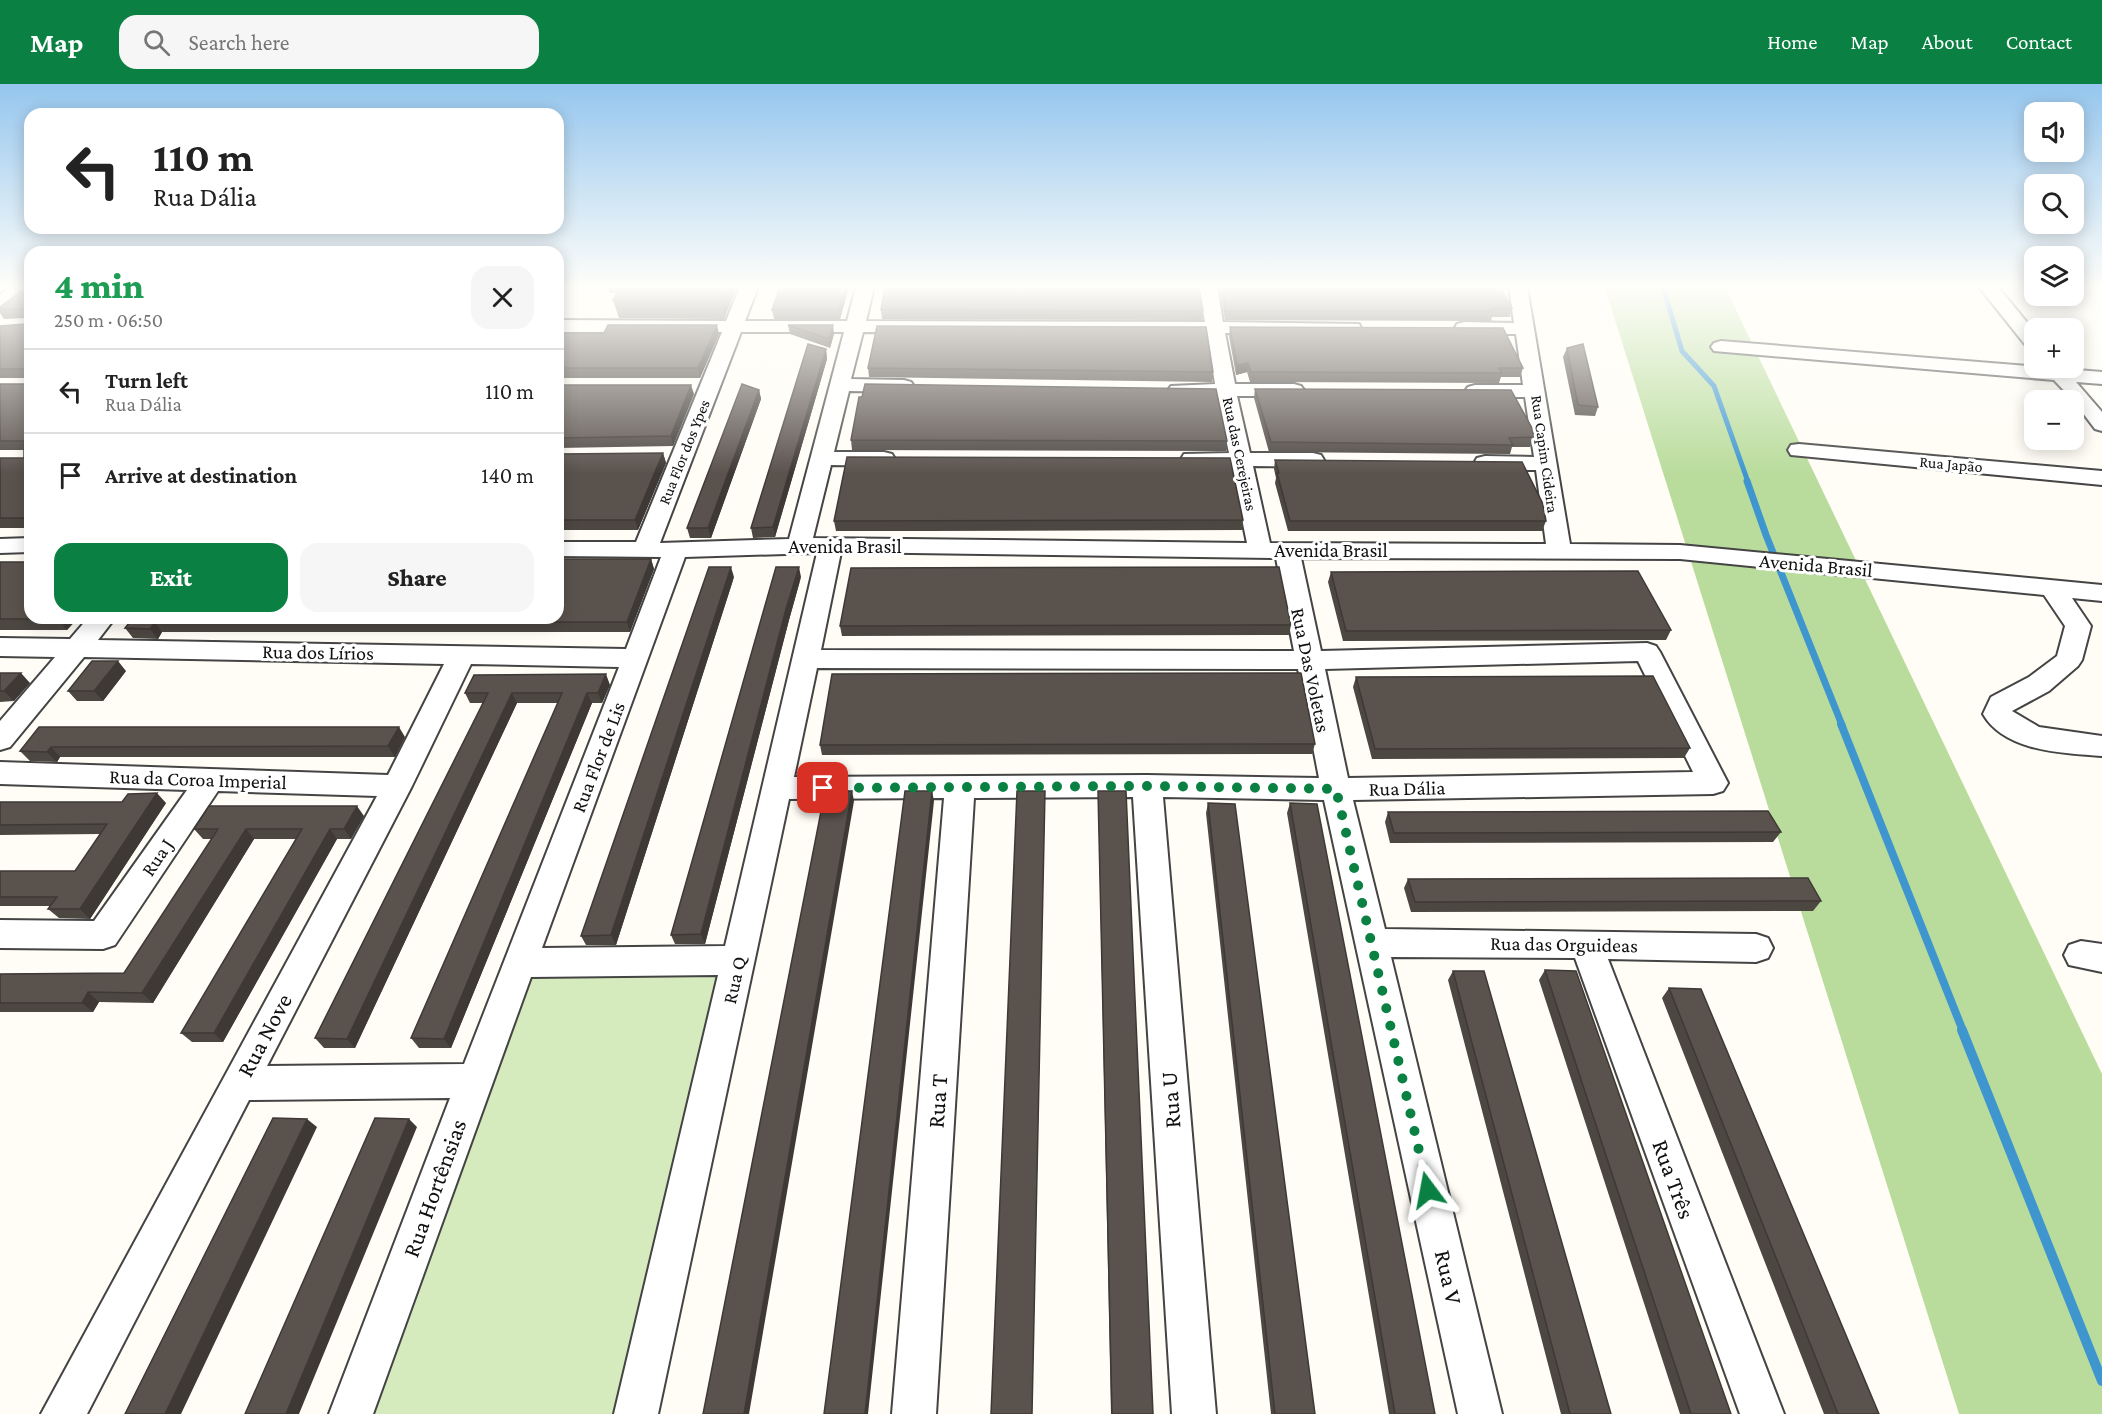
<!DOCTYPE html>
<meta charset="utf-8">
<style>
body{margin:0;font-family:"Crimson Pro",serif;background:#f6f6f6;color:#222;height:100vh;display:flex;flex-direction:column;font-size:22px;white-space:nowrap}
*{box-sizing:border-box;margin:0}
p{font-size:20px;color:#767676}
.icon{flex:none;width:33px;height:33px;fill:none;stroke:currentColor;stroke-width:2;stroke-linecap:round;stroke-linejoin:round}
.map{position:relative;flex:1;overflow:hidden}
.sheet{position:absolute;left:24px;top:162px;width:540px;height:378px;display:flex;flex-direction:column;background:#fff;border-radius:18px;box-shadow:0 3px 15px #0003}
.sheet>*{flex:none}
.top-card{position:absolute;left:24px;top:24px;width:540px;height:126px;border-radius:18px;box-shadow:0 3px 15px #0003;background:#fff;color:#222;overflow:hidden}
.fabs{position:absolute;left:2024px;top:18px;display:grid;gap:12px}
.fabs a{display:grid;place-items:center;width:60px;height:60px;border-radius:12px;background:#fff;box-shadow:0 3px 15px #0003;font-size:30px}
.pin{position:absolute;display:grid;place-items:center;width:51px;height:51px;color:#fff;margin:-26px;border-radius:12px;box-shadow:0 3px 9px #0006}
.me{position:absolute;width:66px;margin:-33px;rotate:347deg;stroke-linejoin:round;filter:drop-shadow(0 0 4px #0008)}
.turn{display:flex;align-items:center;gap:21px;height:126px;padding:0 30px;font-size:27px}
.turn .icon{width:78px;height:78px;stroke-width:2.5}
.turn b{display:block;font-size:42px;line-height:51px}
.round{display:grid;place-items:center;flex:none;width:63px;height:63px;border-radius:18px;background:#f6f6f6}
.overview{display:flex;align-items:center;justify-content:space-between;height:102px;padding:0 30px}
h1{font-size:36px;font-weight:800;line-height:45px;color:#1e9e55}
.button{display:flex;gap:12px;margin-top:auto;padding:12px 30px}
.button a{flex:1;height:69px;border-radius:18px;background:#0b8043;color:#fff;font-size:24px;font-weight:800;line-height:69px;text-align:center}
.button a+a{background:#f6f6f6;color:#222}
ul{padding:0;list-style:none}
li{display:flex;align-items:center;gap:18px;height:84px;padding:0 30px;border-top:2px solid #e0e0e0}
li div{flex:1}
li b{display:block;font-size:22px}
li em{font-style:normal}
header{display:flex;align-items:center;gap:36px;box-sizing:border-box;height:84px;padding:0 30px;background:#0b8043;color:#fff}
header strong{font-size:28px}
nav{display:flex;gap:33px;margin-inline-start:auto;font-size:21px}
.search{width:420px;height:54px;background:#f6f6f6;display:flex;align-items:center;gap:15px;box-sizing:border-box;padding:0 21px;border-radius:18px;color:#767676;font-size:22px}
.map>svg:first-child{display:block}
.green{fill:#d5ebbd}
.forest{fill:#b9dc9c}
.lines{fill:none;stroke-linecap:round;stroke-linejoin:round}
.stream-far3{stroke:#3f96cf;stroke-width:5}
.stream-far2{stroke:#3f96cf;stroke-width:7}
.stream-far1{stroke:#3f96cf;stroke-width:8}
.stream{stroke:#3f96cf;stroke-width:10}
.minor-casing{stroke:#444;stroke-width:4}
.minor{fill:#fff;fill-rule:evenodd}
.wall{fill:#4d4742}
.shaded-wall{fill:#3f3936}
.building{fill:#5a524d;stroke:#3f3936;stroke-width:1.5}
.route{stroke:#0b8043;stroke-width:10;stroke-dasharray:0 18}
.labels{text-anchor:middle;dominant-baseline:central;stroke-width:6;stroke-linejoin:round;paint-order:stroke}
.far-street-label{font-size:16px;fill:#111;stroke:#fff}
.street-label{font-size:20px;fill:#111;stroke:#fff}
.near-street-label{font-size:24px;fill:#111;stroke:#fff}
</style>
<header>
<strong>Map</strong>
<div class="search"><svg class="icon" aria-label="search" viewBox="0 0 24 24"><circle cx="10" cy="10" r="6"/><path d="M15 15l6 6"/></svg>Search here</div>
<nav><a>Home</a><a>Map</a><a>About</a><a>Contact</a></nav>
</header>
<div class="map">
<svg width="2102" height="1330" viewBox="0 0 2102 1330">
<rect width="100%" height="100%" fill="#fffdf5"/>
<path class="green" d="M534,884H726L626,1330H374Z"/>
<path class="forest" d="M1725,203L2102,990V1330H1959L1605,204Z"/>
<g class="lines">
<path class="stream-far3" d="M1663,203L1682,267L1714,302L1748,398"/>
<path class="stream-far2" d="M1747,397L1766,451L1842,641"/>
<path class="stream-far1" d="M1841,640L1963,947"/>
<path class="stream" d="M1962,946L2102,1297"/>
<defs>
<path id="minor" d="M10,203L30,204L6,224L0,225V211Z
M740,203H758L745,237H847L856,203H874L866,237L1205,238L1199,203H1217L1223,238L1359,240L1361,244L1359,248L1352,250L1225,249L1235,300H1294L1301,302L1304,306L1301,310L1294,312H1237L1250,369H1313L1321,371L1324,376L1321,381L1313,383L1253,382L1270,459L1546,460L1536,386H1485L1477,384L1474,379L1477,374L1485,372L1534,373L1525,313H1475L1468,311L1465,307L1468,303L1475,301H1523L1516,250H1464L1457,248L1455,244L1457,240L1464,238L1514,239L1509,203H1527L1570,460L1680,461L2102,501V517L2072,514L2091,542L2082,576L2078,582L2049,607L2012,627L2039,643L2102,652V672C2064,669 2005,668 1983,630L1991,613L2029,593L2057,572L2065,542L2044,511L1680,475L1301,474L1321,567L1647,559L1656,562L1660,568L1728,699L1723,707L1713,710L1353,716L1385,845L1756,850L1768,854L1773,864L1768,874L1756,878L1608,875L1784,1330H1740L1575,874L1391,873L1502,1330H1458L1324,716L1163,713L1216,1330H1172L1133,713L974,714L936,1330H892L944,714L789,715L658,1330H614L718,891L531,893L373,1330H329L450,1014L249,1016L87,1330H41L377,712L218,707L115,861L103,865L0,864V836L94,837L187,706L0,700V678L388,691L444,580L84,573L10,663L0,666V637L55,573L0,572V554L70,555L88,534H115L98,556L626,565L661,473L558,472V458H636L722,248H558V236L726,237ZM741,248H844L789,455L660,459ZM863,248L1207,249L1215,300L1171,302L1168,306L1171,310L1217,312L1229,369L1184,370L1181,375L1184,380L1231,382L1247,459L813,454L831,381L884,382L892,380L895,375L892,370L884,368H834L849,307L904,308L911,306L914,302L911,298L904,296L851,295ZM841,468L1276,474L1294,567L821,566ZM817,469L725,862L542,864L685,473ZM1638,577L1693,688L1348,694L1325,585ZM471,580L619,583L464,980L267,982L412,702ZM817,584L1298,585L1319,694L1147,691L794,693Z
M1979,203H1998L2034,247V265L2027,263Z
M1721,257L2102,288V300L2076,298L2102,328V347L2095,345L2073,316L2054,296L1714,267L1711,263L1714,259Z
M1799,360L2102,387V401L1791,371L1788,366L1791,361Z
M30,454V468L0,469V455Z
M2081,857L2102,860V888L2069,881L2064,871L2069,861Z"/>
</defs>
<use href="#minor" class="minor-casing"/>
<use href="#minor" class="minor"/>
</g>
<path class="wall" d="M30,203V444H0V374H24V366H0V300H25V294H0V242L25,240V234L4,235L0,229V223Z
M607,203H737L724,235L619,234L613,216L617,209H609Z
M780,203H849L840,235H774L772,226Z
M1219,203H1500L1512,224L1510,233H1492L1491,237L1225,236Z
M881,226L1203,227L1202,236L882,235Z
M788,241L834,250L830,264L790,250Z
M1230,243L1523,284L1520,293H1501L1499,299L1250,298L1247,288L1236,291L1229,252Z
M558,249L719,250L700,294H558Z
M1567,264L1598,323L1595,332L1575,331L1563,273Z
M826,265L827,275L775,453L753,454L751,444Z
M868,284L1213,288L1212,298L869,293Z
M558,301L694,310L673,362L558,364Z
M1255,305L1534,353L1530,363H1512L1510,370L1269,368L1254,314Z
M759,306L761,315L711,454H690L687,444Z
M862,313L1227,357L1226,367L852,366L851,356Z
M663,369L666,379L638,446H558V370Z
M1275,376L1546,437L1542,447H1288L1275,399L1276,394L1274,385Z
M1243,436L1242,446L926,447H836L834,437Z
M651,475L654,485L630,548H162L158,555L133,554L125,544L133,534Z
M0,478L78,534L67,546H0Z
M1331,488L1671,546L1666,556L1343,557L1328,498Z
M734,493L616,861H586L581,852Z
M801,493L789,536L705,860H675L671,851Z
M1291,541L1289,551L842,552L840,542Z
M126,587L103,617H77L68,607Z
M0,589L30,599L14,617L0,618Z
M1356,593L1690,664L1684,674L1372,675L1353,603Z
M610,601L602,619H592L451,964H419L411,954L558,619H517L355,964H324L315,954L483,619H470L465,609Z
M39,643L405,653L395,673H60L57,678L30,677L20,667Z
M1315,660L1312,670L822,671L820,661Z
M1098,707L1153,1330H1111Z
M0,718L166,719L90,835L59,834L48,825L50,822H0V787H75L100,750L0,751Z
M1208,719L1315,1330H1271L1206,729Z
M1290,719L1435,1330H1389L1287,729Z
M1388,728L1781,748L1773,758L1390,759L1385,738Z
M364,732L351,755H337L223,958H192L181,949L296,755H254L153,919L99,918L93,928H0V890L124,889L212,755H203L194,745Z
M1408,795L1821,817L1813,827L1411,828L1404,804Z
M1545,886L1731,1330H1680L1539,896Z
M1453,887L1611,1330H1561L1448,896Z
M1669,904L1879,1330H1824L1662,914Z"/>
<path class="shaded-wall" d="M726,203H737L724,235L721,217Z
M845,203H849L840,235L839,226Z
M717,241L719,250L700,294L698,284Z
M833,241L834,250L830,264L829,255Z
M826,265L827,275L775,453L773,443Z
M1248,279L1247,288L1236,291L1237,281Z
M691,301L694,310L673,362L671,352Z
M759,306L761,315L711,454L708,444Z
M663,369L666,379L638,446L635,436Z
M651,475L654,485L630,548L627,538Z
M731,483L734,493L616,861L611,851Z
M799,483L801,493L789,536L705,860L701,850L786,525Z
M60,534H78L67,546L59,535Z
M155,538L162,548L158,555L150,545Z
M118,577L126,587L103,617L94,607Z
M21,589L30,599L14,617L4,607Z
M606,590L610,601L602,619L598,609Z
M512,609L517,619L355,964L347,955Z
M587,609L592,619L451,964L444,955Z
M399,643L405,653L395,673L388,662Z
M51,663L60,673L57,678L47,668Z
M852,707L854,717L749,1330H744Z
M932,707L934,717L868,1330H865Z
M157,709L166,719L90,835L80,825Z
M357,722L364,732L351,755L344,745Z
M246,745L254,755L153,919L142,909Z
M330,745L337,755L223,958L214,949Z
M88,908L99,918L93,928L82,919Z
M307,1035L317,1043L181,1330H165Z
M409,1035L417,1043L299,1330H286Z"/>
<path class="building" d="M27,203H30V434H0V374H24V357H0V300H25V285H0V242L25,240V225H0V223Z
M620,203H726L721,217L613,216Z
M780,203H845L839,226H772Z
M885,203H1199L1203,227L881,226Z
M1222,203H1500L1512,224H1492L1494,227H1226Z
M608,241H717L698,284H558V249H604Z
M788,241H833L829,255Z
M877,242L1206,243L1213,288L868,284Z
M1230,243L1503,244L1523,284H1499L1502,289L1251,288L1248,279L1237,281Z
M808,260L826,265L773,443L751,444Z
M1583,260L1598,323L1578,321L1567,264Z
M742,300L759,306L708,444H687Z
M865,300L1216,305L1227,357L851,356L859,313H862Z
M558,301H691L671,352L558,354Z
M1255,305L1511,306L1532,344L1534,353L1509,354L1513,361L1271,358Z
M663,369L635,436H558V370Z
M847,373L1230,374L1243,436L834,437Z
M1275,376L1522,378L1543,420L1546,437H1290L1277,389H1279Z
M558,475H651L627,538H155L150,545L125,544L133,534H558Z
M0,478H30V534H60L59,535H0Z
M709,483H731L611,851L581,852Z
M776,483H799L786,525L701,850L671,851Z
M1279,483L1291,541L840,542L851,484Z
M1638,487L1671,546L1346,547L1331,488Z
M92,577H118L94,607H68Z
M0,589H21L4,607H0Z
M1301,589L1315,660L820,661L832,590Z
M606,590L598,609H587L444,955L411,954L562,609H512L347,955L315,954L488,609H465L474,591Z
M1653,592L1690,664L1375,665L1356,593Z
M39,643H399L388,662L51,663L47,668L20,667Z
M825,707H852L744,1330H703Z
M905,707H932L865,1330H824Z
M1017,707H1045L1032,1330H991Z
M1098,707H1126L1153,1330H1112Z
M157,709L80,825H48L57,813H0V787H75L107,740L0,741V718H122L128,710Z
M1208,719L1235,720L1315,1330H1275Z
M1290,719L1317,720L1435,1330H1395Z
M209,722H357L344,745H330L214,949H181L302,745H246L142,909L88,908L82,919H0V890L124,889L218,745H194Z
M1768,727L1781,748L1394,749L1388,728Z
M1808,794L1821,817L1415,818L1408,795Z
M1545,886L1576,887L1731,1330H1691Z
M1453,887H1484L1611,1330H1570Z
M1669,904L1701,905L1879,1330H1838Z
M273,1034L307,1035L165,1330H125Z
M375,1034L409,1035L286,1330H245Z"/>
<linearGradient id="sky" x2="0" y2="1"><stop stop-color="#95c6ee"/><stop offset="0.52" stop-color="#fffefa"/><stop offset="1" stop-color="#fffefa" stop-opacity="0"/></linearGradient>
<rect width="2102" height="390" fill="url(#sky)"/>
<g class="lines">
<path class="route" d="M823,704L1147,702L1336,705L1428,1106"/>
</g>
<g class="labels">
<g class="far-street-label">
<text transform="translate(684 368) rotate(-68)">Rua Flor dos Ypes</text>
<text transform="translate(1240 370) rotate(78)">Rua das Cerejeiras</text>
<text transform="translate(1545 370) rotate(82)">Rua Capim Cideira</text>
<text transform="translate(1951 380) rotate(5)">Rua Japão</text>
</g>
<g class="street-label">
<text x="845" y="462">Avenida Brasil</text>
<text x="1331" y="466">Avenida Brasil</text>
<text transform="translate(1816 481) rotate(5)">Avenida Brasil</text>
<text transform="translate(318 568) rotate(1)">Rua dos Lírios</text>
<text transform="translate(1311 586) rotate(78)">Rua Das Voletas</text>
<text transform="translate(598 673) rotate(-69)">Rua Flor de Lis</text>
<text transform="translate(198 695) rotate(2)">Rua da Coroa Imperial</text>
<text transform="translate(1407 704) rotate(-1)">Rua Dália</text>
<text transform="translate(157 773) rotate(-56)">Rua J</text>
<text transform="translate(1564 860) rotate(1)">Rua das Orguideas</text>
<text transform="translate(734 896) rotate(-77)">Rua Q</text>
</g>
<g class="near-street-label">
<text transform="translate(264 951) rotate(-62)">Rua Nove</text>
<text transform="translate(1170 1016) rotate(-94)">Rua U</text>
<text transform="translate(937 1017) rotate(-86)">Rua T</text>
<text transform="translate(1674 1095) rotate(70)">Rua Três</text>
<text transform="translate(434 1104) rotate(-70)">Rua Hortênsias</text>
<text transform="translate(1449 1193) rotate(77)">Rua V</text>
</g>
</g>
</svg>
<div class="fabs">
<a><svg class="icon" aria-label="sound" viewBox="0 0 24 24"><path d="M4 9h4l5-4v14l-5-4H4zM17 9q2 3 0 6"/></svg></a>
<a><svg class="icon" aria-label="search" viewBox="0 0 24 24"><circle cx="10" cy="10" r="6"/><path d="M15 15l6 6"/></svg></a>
<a><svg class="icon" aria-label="layers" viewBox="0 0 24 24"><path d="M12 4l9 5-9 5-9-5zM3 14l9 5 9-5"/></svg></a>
<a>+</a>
<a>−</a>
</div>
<div class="pin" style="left:823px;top:704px;background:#d93025"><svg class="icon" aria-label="arrive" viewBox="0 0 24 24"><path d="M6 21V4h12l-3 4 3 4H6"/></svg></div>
<svg class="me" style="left:1428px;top:1106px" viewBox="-20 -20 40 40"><path d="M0-17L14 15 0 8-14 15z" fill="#0b8043" stroke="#fff" stroke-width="4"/></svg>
<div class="top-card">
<div class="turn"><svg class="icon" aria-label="left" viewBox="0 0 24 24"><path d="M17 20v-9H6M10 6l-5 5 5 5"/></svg><div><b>110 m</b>Rua Dália</div></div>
</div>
<section class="sheet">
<div class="overview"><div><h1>4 min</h1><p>250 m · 06:50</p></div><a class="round"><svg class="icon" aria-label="close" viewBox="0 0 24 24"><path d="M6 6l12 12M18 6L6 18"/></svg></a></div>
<ul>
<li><svg class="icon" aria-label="left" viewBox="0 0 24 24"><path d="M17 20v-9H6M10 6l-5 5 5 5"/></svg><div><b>Turn left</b><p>Rua Dália</p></div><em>110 m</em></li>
<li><svg class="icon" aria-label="arrive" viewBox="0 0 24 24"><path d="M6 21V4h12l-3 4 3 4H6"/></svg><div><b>Arrive at destination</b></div><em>140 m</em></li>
</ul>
<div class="button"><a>Exit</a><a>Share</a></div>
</section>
</div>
